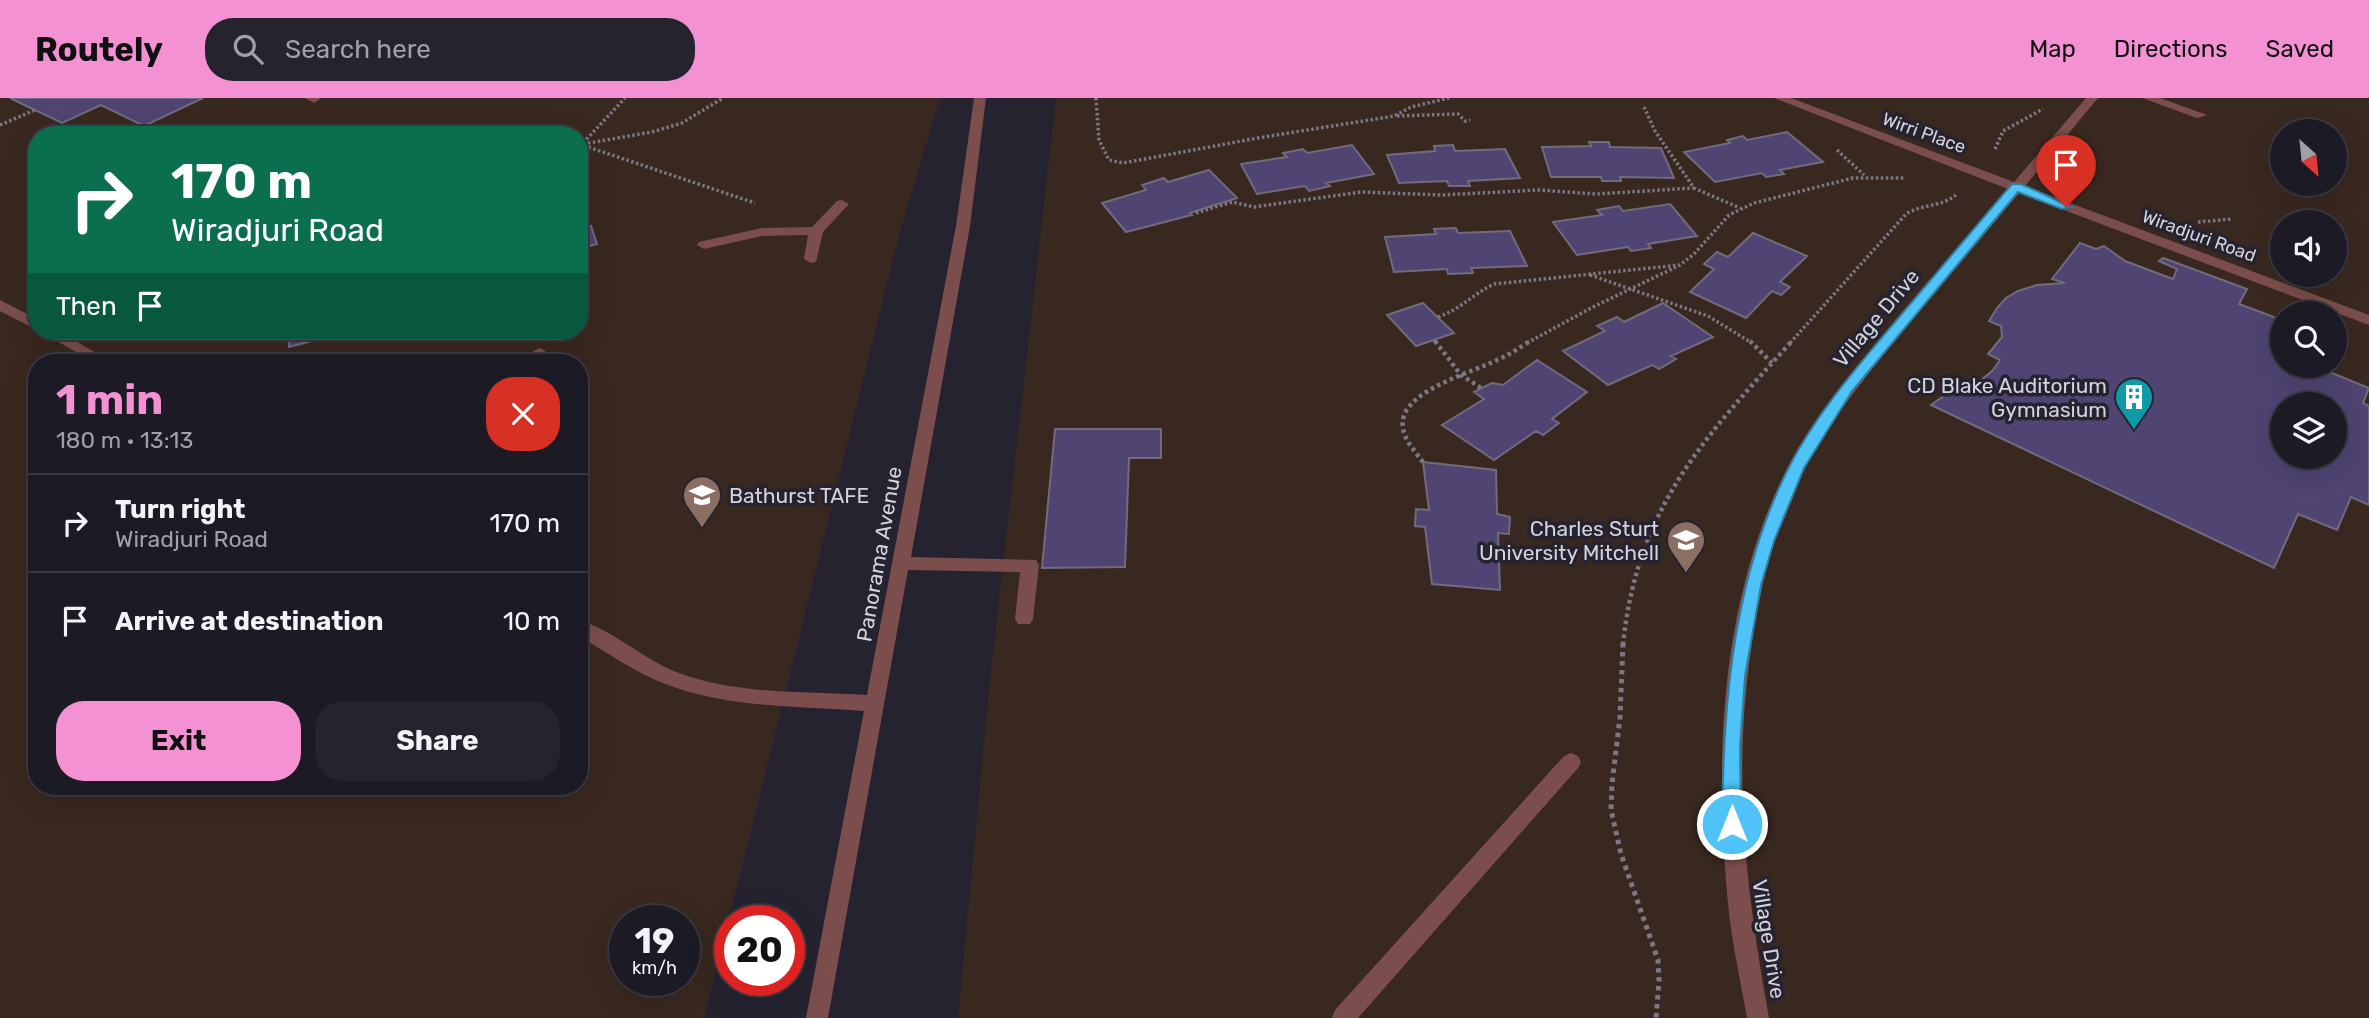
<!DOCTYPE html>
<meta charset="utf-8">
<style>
body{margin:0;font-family:Rubik,sans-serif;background:#25232d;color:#f1f3f6;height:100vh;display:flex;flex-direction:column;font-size:26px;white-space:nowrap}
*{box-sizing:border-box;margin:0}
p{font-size:23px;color:#a0a1a7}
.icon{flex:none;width:38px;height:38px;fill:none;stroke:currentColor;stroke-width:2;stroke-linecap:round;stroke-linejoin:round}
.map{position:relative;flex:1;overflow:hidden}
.details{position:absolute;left:28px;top:256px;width:560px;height:441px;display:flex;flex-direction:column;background:#1c1a25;border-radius:28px;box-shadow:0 7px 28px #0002,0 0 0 2px #3a3842}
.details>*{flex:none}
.banner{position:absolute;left:28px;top:28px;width:560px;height:214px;border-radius:28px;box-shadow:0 7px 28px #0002,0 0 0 2px #3a3842;background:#0b6e4f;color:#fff;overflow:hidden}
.needle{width:46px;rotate:153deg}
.controls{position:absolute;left:2270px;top:21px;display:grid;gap:14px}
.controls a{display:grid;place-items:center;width:77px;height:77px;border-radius:50%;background:#1c1a25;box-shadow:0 7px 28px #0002,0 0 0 2px #3a3842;font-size:35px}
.speed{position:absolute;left:609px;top:807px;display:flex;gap:14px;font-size:35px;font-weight:700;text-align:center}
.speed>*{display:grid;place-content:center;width:91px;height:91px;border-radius:50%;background:#1c1a25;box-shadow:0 7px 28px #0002,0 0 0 2px #3a3842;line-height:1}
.speed small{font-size:18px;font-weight:400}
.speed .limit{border:10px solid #d22;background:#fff;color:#111}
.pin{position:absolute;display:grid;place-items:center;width:60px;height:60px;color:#fff;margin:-72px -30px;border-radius:50% 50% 50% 0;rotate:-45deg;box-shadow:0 0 7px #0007}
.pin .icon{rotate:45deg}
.me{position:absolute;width:77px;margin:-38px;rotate:0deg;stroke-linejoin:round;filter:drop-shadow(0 0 5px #0008)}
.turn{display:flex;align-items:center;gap:24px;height:147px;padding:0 28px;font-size:32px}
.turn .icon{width:91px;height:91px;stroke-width:2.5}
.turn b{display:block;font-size:49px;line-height:60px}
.then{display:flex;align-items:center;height:66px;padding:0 28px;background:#0003;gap:14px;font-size:26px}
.round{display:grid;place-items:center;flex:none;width:74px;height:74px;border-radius:28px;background:#25232d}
.headline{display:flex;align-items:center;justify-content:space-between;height:119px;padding:0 28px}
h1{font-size:42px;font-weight:700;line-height:52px;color:#f491d3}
.button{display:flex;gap:14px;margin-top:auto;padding:14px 28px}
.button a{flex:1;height:80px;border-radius:28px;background:#f491d3;color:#111;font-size:28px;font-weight:700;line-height:80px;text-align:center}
.button a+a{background:#25232d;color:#f1f3f6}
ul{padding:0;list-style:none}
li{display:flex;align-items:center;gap:21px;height:98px;padding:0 28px;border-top:2px solid #3a3842}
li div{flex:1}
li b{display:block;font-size:26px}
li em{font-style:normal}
header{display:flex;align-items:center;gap:42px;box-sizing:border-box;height:98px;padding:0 35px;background:#f491d3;color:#111}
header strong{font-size:33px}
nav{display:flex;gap:38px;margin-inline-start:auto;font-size:24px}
.search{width:490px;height:63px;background:#25232d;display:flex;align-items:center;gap:18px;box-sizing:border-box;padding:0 24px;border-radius:28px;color:#a0a1a7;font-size:26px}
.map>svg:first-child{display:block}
.education{fill:#39281f;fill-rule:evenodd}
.building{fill:#4f4472;stroke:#706c7d;stroke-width:2;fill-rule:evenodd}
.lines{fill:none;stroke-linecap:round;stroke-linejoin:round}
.path-far2{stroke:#7b7884;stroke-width:3.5;stroke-dasharray:2.5 2.5;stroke-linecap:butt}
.path-far1{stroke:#7b7884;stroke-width:4.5;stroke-dasharray:3.5 3.5;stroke-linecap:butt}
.path{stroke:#7b7884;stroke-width:5;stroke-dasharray:4.5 4.5;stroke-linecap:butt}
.minor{fill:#7b4e4d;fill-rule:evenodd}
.route{fill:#4fc3f7;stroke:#337fa1;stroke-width:2}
.labels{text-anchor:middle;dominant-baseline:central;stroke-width:7;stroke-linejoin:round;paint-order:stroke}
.far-street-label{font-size:18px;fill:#d4d2db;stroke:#262331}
.street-label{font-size:21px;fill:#d4d2db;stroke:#262331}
.poi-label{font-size:21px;fill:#d4d2db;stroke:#262331;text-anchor:end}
</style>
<header>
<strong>Routely</strong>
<div class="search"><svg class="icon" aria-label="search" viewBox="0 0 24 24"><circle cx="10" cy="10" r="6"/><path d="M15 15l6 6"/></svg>Search here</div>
<nav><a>Map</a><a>Directions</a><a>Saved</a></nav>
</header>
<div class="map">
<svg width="2369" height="920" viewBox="0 0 2369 920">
<rect width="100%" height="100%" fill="#262331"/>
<path class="education" d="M0,0H940L900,134L704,920H0ZM37,37H579V233H37ZM37,264H579V688H37ZM625,822H684V882H625Z
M1056,0H2369V920H958L989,592ZM2282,33H2334V86H2282ZM2282,124H2334V177H2282ZM2282,215H2334V268H2282ZM2282,306H2334V359H2282Z"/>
<path class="building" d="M10,0H203L144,28L101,7L62,25Z
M1787,34L1823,64L1780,72L1784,76L1766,79L1762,75L1715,84L1684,54L1730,45L1727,42L1743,38L1747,42Z
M1589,44H1609L1610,49L1661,50L1674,80L1620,79L1621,83H1602L1601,79H1551L1542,49L1591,48Z
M1352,47L1374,76L1326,85L1330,88L1309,93L1305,88L1257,96L1241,66L1287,59L1283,55L1303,51L1307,55Z
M1453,47L1455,53L1505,51L1520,80L1468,83L1470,88H1449L1447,83L1399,85L1387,57L1435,53L1434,48Z
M1209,72L1237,100L1190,115L1192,117L1126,134L1102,105L1146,92L1142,87L1164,80L1168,84Z
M1670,106L1697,138L1648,146L1651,150L1631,153L1628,149L1577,157L1553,124L1602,117L1597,112L1619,108L1623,113Z
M591,128L597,146L579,151V131Z
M1456,130L1458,135L1510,133L1527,168L1471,170L1473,175L1448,176L1447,171L1394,174L1385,139L1436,136L1434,131Z
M1753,135L1807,158L1780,184L1790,189L1781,197L1772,193L1746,220L1690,194L1714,171L1704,166L1717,154L1728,159Z
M2080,145L2096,151L2104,148L2125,163L2173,181L2177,171L2159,163L2163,160L2247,191L2239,206L2282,222V243L2277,252L2282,254V268H2315L2369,290L2363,305L2369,308V407L2351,399L2337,432L2298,416L2274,470L1931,307L1952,292L1980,283L1993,272L2000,262L1988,256L2002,239L2001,228L1989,223L1997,210L2006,200L2018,193L2037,187L2065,185L2052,181ZM2282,306H2334V359H2282Z
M1423,205L1454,235L1416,248L1387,217Z
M1663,205L1713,239L1671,258L1676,261L1659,271L1652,267L1608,287L1563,253L1605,233L1597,228L1617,219L1624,224Z
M288,233H351L289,249Z
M1537,262L1587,294L1552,321L1559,325L1543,337L1536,333L1494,362L1442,327L1484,301L1474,294L1492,285L1503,287Z
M1055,331H1161V360H1129L1125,469L1042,470Z
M1423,364L1496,372L1497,416L1510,419L1509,436L1498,435L1500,492L1432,486L1425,429L1415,428L1416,411L1429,412Z"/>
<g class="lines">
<path class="path-far2" d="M1096,0L1099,42L1109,62L1123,65L1258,40L1394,18L1411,9L1449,0
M1644,9L1655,33L1694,90L1740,110
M1397,18L1458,16L1465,23L1470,22
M0,27L35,12
M583,45L625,0
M579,46L755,105
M583,46L652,34L682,25L723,0
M1995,51L2003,33L2043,11
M1837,52L1864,77
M1196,115L1232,104L1254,109L1361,94L1442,97L1539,92L1596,96L1694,90
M2198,124L2232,121
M1590,177L1708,218L1752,245
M1438,219C1461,211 1473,196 1494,186L1680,167L1694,156L1729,117L1754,105L1853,80H1904
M1434,242L1436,245
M1527,245L1591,210L1676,169
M1790,245L1906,116C1922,106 1941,109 1956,97"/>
<path class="path-far1" d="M1435,243L1461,277L1481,290
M1750,243L1772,265
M1423,364C1414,352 1400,338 1403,321C1409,291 1473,274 1497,262C1509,257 1519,250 1530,243
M1623,547C1637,409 1704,340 1792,243"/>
<path class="path" d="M1623,545L1620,619L1612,686L1611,712L1621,756L1658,862L1659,883L1656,920"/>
<path class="minor" d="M305,0H319L320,1L314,5Z
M974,0H986L970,128L911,459L1036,462L1039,467L1033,521L1030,526H1018L1015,521L1020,474L908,472L828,920H806L864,613C799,608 730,610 668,587C636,575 608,555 579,538V522C615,533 644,562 679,575C737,597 806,593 867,597L956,128Z
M1774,0H1791L2014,84L2086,0H2098L2025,88L2369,217V227L2019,95C1983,138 1947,181 1910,225C1872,271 1833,317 1804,370C1779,418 1764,473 1755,526C1731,667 1744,781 1769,920H1747C1741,885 1733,850 1729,815C1714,667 1718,505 1788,369C1817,314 1858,267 1898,220C1935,177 1972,134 2008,91Z
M2142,0H2160L2207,17L2197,20Z
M842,102L849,106L823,134L816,164L811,165L804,161L808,137L762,138L704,151L697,147L699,144L762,130L812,129L837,103Z
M0,202L37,221V232L0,213Z
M40,233H58L112,264H93Z
M539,250L544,252L547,255C539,265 527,265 515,264Z
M1571,655L1578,658L1581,664L1578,670L1358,920H1332L1335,912L1564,658Z"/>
</g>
<path class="route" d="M2012,86H2021L2072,109L2062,111L2018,94L1852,293L1804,370L1774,443L1761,487L1745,578L1740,649L1741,726L1738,732L1732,735L1725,732L1722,726C1723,604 1733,481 1789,369C1816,316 1857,269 1895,224C1934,178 1973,132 2012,86Z"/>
<defs>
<symbol id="building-pin" viewBox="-11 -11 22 30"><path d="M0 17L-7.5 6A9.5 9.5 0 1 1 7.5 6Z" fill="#0f9aa8" stroke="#262331"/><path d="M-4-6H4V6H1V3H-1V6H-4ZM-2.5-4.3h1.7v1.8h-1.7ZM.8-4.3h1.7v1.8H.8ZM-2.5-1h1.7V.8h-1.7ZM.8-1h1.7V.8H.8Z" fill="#fff"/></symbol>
<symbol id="university-pin" viewBox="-11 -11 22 30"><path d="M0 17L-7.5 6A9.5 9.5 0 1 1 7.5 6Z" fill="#8d6e63" stroke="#262331"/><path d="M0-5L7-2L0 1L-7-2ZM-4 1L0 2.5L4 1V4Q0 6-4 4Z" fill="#fff"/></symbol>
</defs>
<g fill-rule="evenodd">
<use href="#building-pin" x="2112" y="277" width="44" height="60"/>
<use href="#university-pin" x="680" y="375" width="44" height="60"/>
<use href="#university-pin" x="1664" y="420" width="44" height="60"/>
</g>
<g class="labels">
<g class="far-street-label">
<text transform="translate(1924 35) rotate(20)">Wirri Place</text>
<text transform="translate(2199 138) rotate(20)">Wiradjuri Road</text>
</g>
<g class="street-label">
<text transform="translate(1876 220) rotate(-50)">Village Drive</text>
<text transform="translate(879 456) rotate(-80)">Panorama Avenue</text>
<text transform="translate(1769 841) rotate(81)">Village Drive</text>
</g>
<g class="poi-label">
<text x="2107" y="287">CD Blake Auditorium<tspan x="2107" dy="24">Gymnasium</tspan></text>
<text x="729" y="397" text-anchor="start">Bathurst TAFE</text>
<text x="1659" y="430">Charles Sturt<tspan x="1659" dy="24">University Mitchell</tspan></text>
</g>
</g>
</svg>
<div class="controls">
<a><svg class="needle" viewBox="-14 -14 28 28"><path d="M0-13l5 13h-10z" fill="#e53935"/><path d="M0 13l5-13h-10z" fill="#a0a1a7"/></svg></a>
<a><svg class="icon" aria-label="sound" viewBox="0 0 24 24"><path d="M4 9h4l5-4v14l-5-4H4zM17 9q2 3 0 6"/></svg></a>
<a><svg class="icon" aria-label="search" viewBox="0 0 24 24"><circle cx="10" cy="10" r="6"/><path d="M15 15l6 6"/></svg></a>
<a><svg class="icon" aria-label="layers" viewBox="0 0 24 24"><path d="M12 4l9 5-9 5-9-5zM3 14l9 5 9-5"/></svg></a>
</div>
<div class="speed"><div>19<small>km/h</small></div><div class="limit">20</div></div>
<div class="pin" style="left:2066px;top:109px;background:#d93025"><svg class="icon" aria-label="arrive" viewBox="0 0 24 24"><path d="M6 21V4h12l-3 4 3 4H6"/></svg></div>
<svg class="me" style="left:1732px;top:726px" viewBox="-20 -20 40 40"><circle r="17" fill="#4fc3f7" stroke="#fff" stroke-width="3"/><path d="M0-11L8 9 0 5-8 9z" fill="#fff"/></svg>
<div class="banner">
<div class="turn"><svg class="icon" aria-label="right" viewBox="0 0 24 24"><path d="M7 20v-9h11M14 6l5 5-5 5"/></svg><div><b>170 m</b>Wiradjuri Road</div></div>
<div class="then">Then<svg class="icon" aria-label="arrive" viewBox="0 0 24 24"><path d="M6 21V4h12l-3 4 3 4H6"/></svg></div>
</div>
<section class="details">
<div class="headline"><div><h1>1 min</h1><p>180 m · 13:13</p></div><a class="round" style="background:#d93025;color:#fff"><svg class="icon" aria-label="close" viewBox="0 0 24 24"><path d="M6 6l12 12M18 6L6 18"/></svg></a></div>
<ul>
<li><svg class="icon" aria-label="right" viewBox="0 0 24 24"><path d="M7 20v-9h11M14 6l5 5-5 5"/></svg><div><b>Turn right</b><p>Wiradjuri Road</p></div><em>170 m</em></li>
<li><svg class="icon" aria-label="arrive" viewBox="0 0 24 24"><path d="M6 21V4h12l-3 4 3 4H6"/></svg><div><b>Arrive at destination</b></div><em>10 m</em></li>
</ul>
<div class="button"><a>Exit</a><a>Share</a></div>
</section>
</div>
